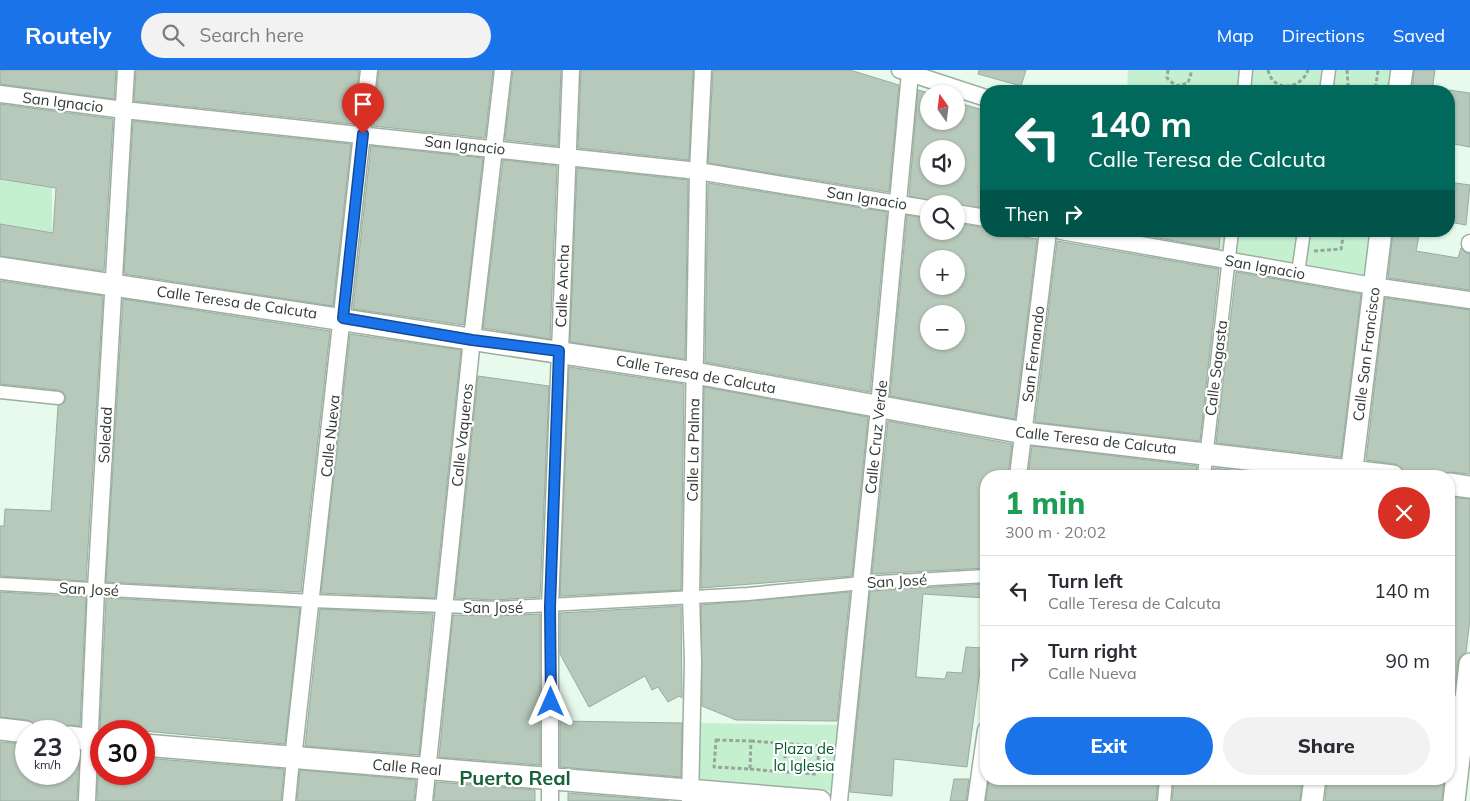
<!DOCTYPE html>
<meta charset="utf-8">
<style>
body{margin:0;font-family:Mulish,sans-serif;background:#f2f2f3;color:#2b2b33;height:100vh;display:flex;flex-direction:column;font-size:19px;white-space:nowrap}
*{box-sizing:border-box;margin:0}
p{font-size:16px;color:#7c7c81}
.icon{flex:none;width:28px;height:28px;fill:none;stroke:currentColor;stroke-width:2;stroke-linecap:round;stroke-linejoin:round}
.map{position:relative;flex:1;overflow:hidden}
.side{position:absolute;left:980px;top:400px;width:475px;height:315px;display:flex;flex-direction:column;background:#fff;border-radius:20px;box-shadow:0 1px 4px #0004}
.side>*{flex:none}
.top-card{position:absolute;left:980px;top:15px;width:475px;height:152px;border-radius:20px;box-shadow:0 1px 4px #0004;background:#00695c;color:#fff;overflow:hidden}
.needle{width:32px;rotate:346deg}
.buttons{position:absolute;left:920px;top:15px;display:grid;gap:10px}
.buttons a{display:grid;place-items:center;width:45px;height:45px;border-radius:50%;background:#fff;box-shadow:0 1px 4px #0004;font-size:25px}
.speed{position:absolute;left:15px;top:650px;display:flex;gap:10px;font-size:25px;font-weight:700;text-align:center}
.speed>*{display:grid;place-content:center;width:65px;height:65px;border-radius:50%;background:#fff;box-shadow:0 1px 4px #0004;line-height:1}
.speed small{font-size:12px;font-weight:400}
.speed .limit{border:8px solid #d22;background:#fff;color:#111}
.pin{position:absolute;display:grid;place-items:center;width:42px;height:42px;color:#fff;margin:-51px -21px;border-radius:50% 50% 50% 0;rotate:-45deg;box-shadow:0 0 5px #0007}
.pin .icon{rotate:45deg}
.me{position:absolute;width:55px;margin:-28px;rotate:0deg;stroke-linejoin:round;filter:drop-shadow(0 0 4px #0008)}
.turn{display:flex;align-items:center;gap:18px;height:105px;padding:0 25px;font-size:22px}
.turn .icon{width:65px;height:65px;stroke-width:2.5}
.turn b{display:block;font-size:35px;line-height:42px}
.then{display:flex;align-items:center;height:48px;padding:0 25px;background:#0003;gap:10px;font-size:19px}
.round{display:grid;place-items:center;flex:none;width:52px;height:52px;border-radius:26px;background:#f2f2f3}
.summary{display:flex;align-items:center;justify-content:space-between;height:85px;padding:0 25px}
h1{font-size:30px;font-weight:800;line-height:38px;color:#1e9e55}
.action{display:flex;gap:10px;margin-top:auto;padding:10px 25px}
.action a{flex:1;height:58px;border-radius:30px;background:#1a73e8;color:#fff;font-size:20px;font-weight:800;line-height:58px;text-align:center}
.action a+a{background:#f2f2f3;color:#2b2b33}
ul{padding:0;list-style:none}
li{display:flex;align-items:center;gap:15px;height:70px;padding:0 25px;border-top:1px solid #e1e1e2}
li div{flex:1}
li b{display:block;font-size:19px}
li em{font-style:normal}
header{display:flex;align-items:center;gap:30px;box-sizing:border-box;height:70px;padding:0 25px;background:#1a73e8;color:#fff}
header strong{font-size:24px}
nav{display:flex;gap:28px;margin-inline-start:auto;font-size:18px}
.search{width:350px;height:45px;background:#f2f2f3;display:flex;align-items:center;gap:12px;box-sizing:border-box;padding:0 18px;border-radius:28px;color:#7c7c81;font-size:19px}
.map>svg:first-child{display:block}
.green{fill:#c5f0d0}
.building{fill:#b7c9bb;stroke:#9bac9f;fill-rule:evenodd}
.lines{fill:none;stroke-linecap:round;stroke-linejoin:round}
.pedestrian-casing{stroke:#9daea1;stroke-width:15}
.minor-casing{stroke:#9daea1;stroke-width:19}
.tertiary-casing{stroke:#9daea1;stroke-width:24}
.path{stroke:#97a59b;stroke-width:3;stroke-dasharray:4 2.5;stroke-linecap:butt}
.pedestrian{stroke:#fff;stroke-width:12}
.minor{stroke:#fff;stroke-width:16}
.tertiary{stroke:#fff;stroke-width:21}
.route-casing{stroke:#114b97;stroke-width:12}
.route{stroke:#1a73e8;stroke-width:9}
.labels{text-anchor:middle;dominant-baseline:central;stroke-width:4.5;stroke-linejoin:round;paint-order:stroke}
.street-label{font-size:15px;fill:#323934;stroke:#fff}
.park-label{font-size:15px;fill:#015a2e;stroke:#fff}
.district-label{font-size:20px;font-weight:bold;fill:#166136;stroke:#fff}
</style>
<header>
<strong>Routely</strong>
<div class="search"><svg class="icon" aria-label="search" viewBox="0 0 24 24"><circle cx="10" cy="10" r="6"/><path d="M15 15l6 6"/></svg>Search here</div>
<nav><a>Map</a><a>Directions</a><a>Saved</a></nav>
</header>
<div class="map">
<svg width="1470" height="731" viewBox="0 0 1470 731">
<rect width="100%" height="100%" fill="#e7faec"/>
<path class="green" d="M1128,0H1393L1391,21H1127Z
M0,109L52,117V165L0,154Z
M1123,161H1373L1367,209Z
M700,653L841,655L832,721L698,710Z"/>
<path class="building" d="M0,0H116L114,29L0,14Z
M136,0H359L353,54L134,31Z
M379,0H493L485,68L373,56Z
M513,0H561L558,76L505,70Z
M581,0H693L689,90L578,78Z
M713,0H850L899,15L889,122L708,93Z
M979,0H1026L1021,16L978,4Z
M1414,0H1435L1432,21H1412Z
M918,20L929,23V51H956V32L986,41V138L949,134L909,126ZM929,79H956V106H929Z
M1449,20L1470,23V77L1449,73Z
M0,34L113,49L104,201L0,186V154L53,163L56,118L0,109Z
M133,51L351,74L333,236L124,204Z
M371,76L483,88L464,255L353,239Z
M503,90L557,96L550,269L483,258Z
M577,98L688,110L685,289L570,272Z
M1449,112L1470,115L1466,155L1449,152Z
M708,113L887,142L870,322L705,292Z
M907,145L929,149V161H956V153L986,158V161L1037,169L1015,349L890,326ZM929,189H956V216H929ZM929,244H956V271H929Z
M1120,161H1220L1219,179Z
M1393,161H1420L1416,181L1458,188L1461,178L1465,182L1470,184V220L1388,208Z
M1057,171L1219,199L1200,371L1035,352Z
M1236,202L1361,224L1341,387L1216,373Z
M0,211L103,226L86,511L0,506V456H4L5,439L51,441L58,336L64,333L66,328L63,322L59,320L0,314Z
M1385,228L1470,240V404L1450,402L1440,406L1404,401L1395,394L1366,390Z
M123,229L330,261L301,522L106,512Z
M350,264L461,280L435,528L321,523Z
M569,297L684,314L681,520L560,526Z
M478,306L549,316L540,527L496,530L455,528Z
M704,317L868,347L852,506L701,518Z
M888,351L1012,374L1008,406H986V498L872,504Z
M1032,376L1197,396L1196,406H1028Z
M1213,398L1287,406H1212Z
M1449,427L1470,429V549L1466,582L1460,586L1458,592L1454,624H1449Z
M986,514V528L923,524L916,607L945,609L947,602L962,603L966,577L983,578L967,697L894,689L892,726L850,722L870,521Z
M0,522L86,527L80,656L70,655L60,658L37,656L28,650L0,647Z
M850,522L837,651L736,650L702,636L701,535Z
M106,528L300,538L285,674L144,661H109L100,658Z
M681,536L682,628L679,626L668,632L658,617L652,620L645,606L589,637L560,584V543Z
M320,539L433,544L419,685L305,676Z
M540,544V695L439,687L453,545L496,546Z
M560,651L682,653L681,707L560,697Z
M0,672L26,674V704H69V680L79,681L77,731H0Z
M99,683H101V704H144V688L284,699L281,731H97Z
M300,700L416,710L414,731H297Z
M954,709H969L966,731H950Z
M989,709H1158L1156,731H986Z
M1174,709H1302L1300,731H1172Z
M1327,709H1444L1442,731H1325Z
M436,712L535,720V731H434Z
M568,723L669,731H568Z"/>
<g class="lines">
<defs>
<path id="pedestrian" d="M1244,21L1246,0
M1326,21L1329,0
M1298,203L1304,161
M0,322L58,328
M1204,406L1232,161
M0,514L312,531L496,538L748,524L862,513L986,506
M289,731L293,689
M1164,731L1166,709"/>
<path id="minor" d="M900,0L986,28
M0,24L124,40L698,101L929,139
M956,143L986,148
M1061,161L1373,216L1470,230
M1470,173V174
M1018,406L1048,161
M1449,634L1470,635
M293,689L369,0
M87,731L96,519L126,0
M424,731L472,269L503,0
M550,731V537L571,0
M690,731L693,592L691,526L698,101L703,0
M839,731L878,347L910,3
M976,731L986,660"/>
<path id="tertiary" d="M1399,21L1402,0
M0,198L695,303L1024,363L1393,406
M1351,406L1381,161
M1449,414L1470,417
M0,659L26,662
M69,667L101,671
M144,675L820,731
M1312,731L1315,709
M1454,731L1470,594"/>
</defs>
<use href="#pedestrian" class="pedestrian-casing"/>
<use href="#minor" class="minor-casing"/>
<use href="#tertiary" class="tertiary-casing"/>
<path class="path" d="M1168,0L1167,8L1176,16L1175,21
M1268,0C1273,23 1301,20 1308,0
M1347,0L1348,15L1356,21
M1176,16L1188,13L1192,0
M1369,21L1376,15L1378,0
M1314,181L1341,179L1344,161
M716,670L751,671L750,699L714,697Z
M751,671L819,676L817,704L784,702L786,673
M750,699L784,702"/>
<use href="#pedestrian" class="pedestrian"/>
<use href="#minor" class="minor"/>
<use href="#tertiary" class="tertiary"/>
</g>
<g class="lines">
<defs>
<path id="route" d="M363,64L343,248L472,270L559,281L550,537L551,632"/>
</defs>
<use href="#route" class="route-casing"/>
<use href="#route" class="route"/>
</g>
<g class="labels">
<g class="street-label">
<text transform="translate(63 32) rotate(7)">San Ignacio</text>
<text transform="translate(465 75) rotate(6)">San Ignacio</text>
<text transform="translate(867 128) rotate(9)">San Ignacio</text>
<text transform="translate(1265 197) rotate(10)">San Ignacio</text>
<text transform="translate(562 216) rotate(-88)">Calle Ancha</text>
<text transform="translate(237 232) rotate(8)">Calle Teresa de Calcuta</text>
<text transform="translate(1033 284) rotate(-83)">San Fernando</text>
<text transform="translate(1366 284) rotate(-83)">Calle San Francisco</text>
<text transform="translate(1216 298) rotate(-83)">Calle Sagasta</text>
<text transform="translate(696 304) rotate(10)">Calle Teresa de Calcuta</text>
<text transform="translate(105 365) rotate(-87)">Soledad</text>
<text transform="translate(462 365) rotate(-84)">Calle Vaqueros</text>
<text transform="translate(330 366) rotate(-84)">Calle Nueva</text>
<text transform="translate(876 367) rotate(-84)">Calle Cruz Verde</text>
<text transform="translate(1096 370) rotate(6)">Calle Teresa de Calcuta</text>
<text transform="translate(693 380) rotate(-89)">Calle La Palma</text>
<text transform="translate(897 511) rotate(-3)">San José</text>
<text transform="translate(89 519) rotate(3)">San José</text>
<text x="493" y="537">San José</text>
<text transform="translate(407 697) rotate(5)">Calle Real</text>
</g>
<g class="park-label">
<text x="804" y="678">Plaza de<tspan x="804" dy="17">la Iglesia</tspan></text>
</g>
<g class="district-label">
<text x="515" y="707">Puerto Real</text>
</g>
</g>
</svg>
<div class="buttons">
<a><svg class="needle" viewBox="-14 -14 28 28"><path d="M0-13l5 13h-10z" fill="#e53935"/><path d="M0 13l5-13h-10z" fill="#7c7c81"/></svg></a>
<a><svg class="icon" aria-label="sound" viewBox="0 0 24 24"><path d="M4 9h4l5-4v14l-5-4H4zM17 9q2 3 0 6"/></svg></a>
<a><svg class="icon" aria-label="search" viewBox="0 0 24 24"><circle cx="10" cy="10" r="6"/><path d="M15 15l6 6"/></svg></a>
<a>+</a>
<a>−</a>
</div>
<div class="speed"><div>23<small>km/h</small></div><div class="limit">30</div></div>
<div class="pin" style="left:363px;top:64px;background:#d93025"><svg class="icon" aria-label="arrive" viewBox="0 0 24 24"><path d="M6 21V4h12l-3 4 3 4H6"/></svg></div>
<svg class="me" style="left:551px;top:632px" viewBox="-20 -20 40 40"><path d="M0-17L14 15 0 8-14 15z" fill="#1a73e8" stroke="#fff" stroke-width="4"/></svg>
<div class="top-card">
<div class="turn"><svg class="icon" aria-label="left" viewBox="0 0 24 24"><path d="M17 20v-9H6M10 6l-5 5 5 5"/></svg><div><b>140 m</b>Calle Teresa de Calcuta</div></div>
<div class="then">Then<svg class="icon" aria-label="right" viewBox="0 0 24 24"><path d="M7 20v-9h11M14 6l5 5-5 5"/></svg></div>
</div>
<section class="side">
<div class="summary"><div><h1>1 min</h1><p>300 m · 20:02</p></div><a class="round" style="background:#d93025;color:#fff"><svg class="icon" aria-label="close" viewBox="0 0 24 24"><path d="M6 6l12 12M18 6L6 18"/></svg></a></div>
<ul>
<li><svg class="icon" aria-label="left" viewBox="0 0 24 24"><path d="M17 20v-9H6M10 6l-5 5 5 5"/></svg><div><b>Turn left</b><p>Calle Teresa de Calcuta</p></div><em>140 m</em></li>
<li><svg class="icon" aria-label="right" viewBox="0 0 24 24"><path d="M7 20v-9h11M14 6l5 5-5 5"/></svg><div><b>Turn right</b><p>Calle Nueva</p></div><em>90 m</em></li>
</ul>
<div class="action"><a>Exit</a><a>Share</a></div>
</section>
</div>
